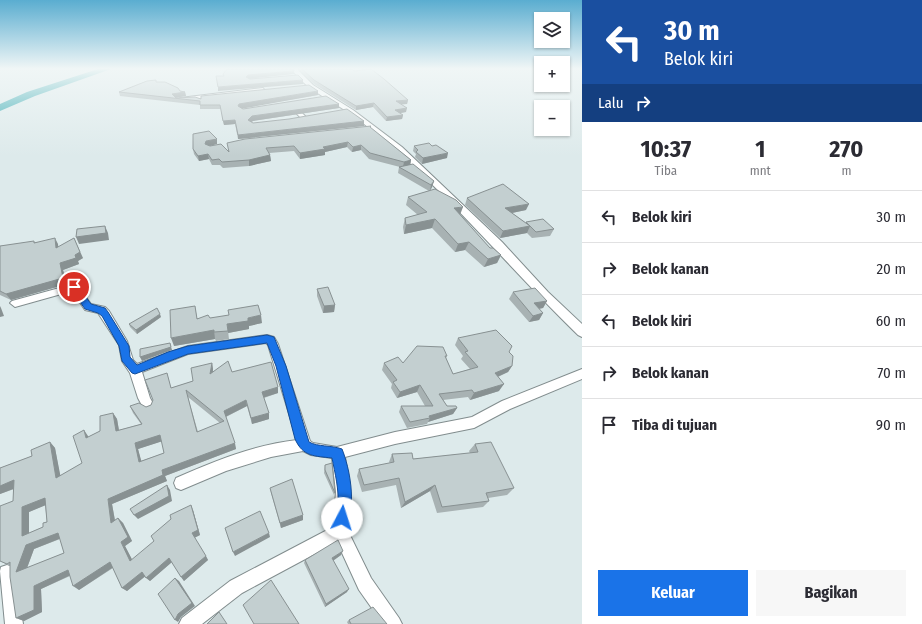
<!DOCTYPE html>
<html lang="id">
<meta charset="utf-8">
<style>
body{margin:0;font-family:"Fira Sans Condensed",sans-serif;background:#f7f7f7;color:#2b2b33;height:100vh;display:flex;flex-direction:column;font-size:15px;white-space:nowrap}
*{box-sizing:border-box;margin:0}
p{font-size:13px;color:#7c7c81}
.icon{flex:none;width:22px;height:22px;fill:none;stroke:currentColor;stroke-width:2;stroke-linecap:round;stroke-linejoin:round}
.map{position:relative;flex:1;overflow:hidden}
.side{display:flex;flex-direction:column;background:#fff;width:340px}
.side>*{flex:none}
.top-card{background:#1a4fa0;color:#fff;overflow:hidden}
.controls{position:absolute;left:534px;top:12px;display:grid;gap:8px}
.controls a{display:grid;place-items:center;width:36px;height:36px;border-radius:0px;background:#fff;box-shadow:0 1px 3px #0004;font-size:20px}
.pin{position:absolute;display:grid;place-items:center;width:34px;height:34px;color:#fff;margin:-17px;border:2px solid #fff;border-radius:50%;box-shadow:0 1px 4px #0007}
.me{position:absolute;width:44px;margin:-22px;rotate:5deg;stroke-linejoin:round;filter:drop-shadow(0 0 3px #0008)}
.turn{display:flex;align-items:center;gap:14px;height:84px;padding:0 16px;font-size:18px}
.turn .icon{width:52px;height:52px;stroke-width:2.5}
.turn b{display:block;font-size:28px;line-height:34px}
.then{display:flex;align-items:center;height:38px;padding:0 16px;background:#0003;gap:8px;font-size:15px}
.eta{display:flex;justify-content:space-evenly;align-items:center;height:68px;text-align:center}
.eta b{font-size:24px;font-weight:700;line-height:28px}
.button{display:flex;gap:8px;margin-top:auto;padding:8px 16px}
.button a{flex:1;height:46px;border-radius:0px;background:#1a73e8;color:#fff;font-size:16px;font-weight:700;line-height:46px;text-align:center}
.button a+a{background:#f7f7f7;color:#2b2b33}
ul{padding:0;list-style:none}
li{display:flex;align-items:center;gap:12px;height:52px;padding:0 16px;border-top:1px solid #e1e1e2}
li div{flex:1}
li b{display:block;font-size:15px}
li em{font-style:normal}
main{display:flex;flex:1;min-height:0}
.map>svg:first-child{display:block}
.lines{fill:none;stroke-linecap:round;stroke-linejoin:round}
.river{fill:#25a2ab;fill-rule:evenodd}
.minor-casing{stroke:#828d8e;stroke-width:2}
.tertiary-casing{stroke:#828d8e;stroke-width:2}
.minor{fill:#fff;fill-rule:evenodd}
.tertiary{fill:#fff;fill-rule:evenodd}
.wall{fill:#a8b2b3;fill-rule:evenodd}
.shaded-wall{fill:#889192}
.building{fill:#c3cfd0;stroke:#889192;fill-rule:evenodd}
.route{fill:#1a73e8;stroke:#114b97}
</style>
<main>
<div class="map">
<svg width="582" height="624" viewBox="0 0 582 624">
<rect width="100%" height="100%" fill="#ddeaeb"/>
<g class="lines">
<path class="river" d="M98,69H111L35,96L0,111V104L27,92Z"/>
<defs>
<path id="minor" d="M263,88L265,91L183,100L180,98Z
M288,103H292L306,117V119H302L288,105Z
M74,284L77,285L91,304L105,307L109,311L127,341L133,360L137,364L188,346L267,335L274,337L278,344L310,441L313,443L337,447L395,432L462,419L472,417L502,401L582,369V379L510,409L474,428L395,444L345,457L350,492L348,531L371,578L399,618L402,624H383L359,590L337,542L242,593L202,624H179L182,618L230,581L333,527L336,492L332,458L311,455L303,451L271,457L226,471L181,490L176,488L174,483L176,478C215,461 254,445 297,440L268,345L266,343L188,354L142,372L150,398L155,407L153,411L149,412L145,411L138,398L130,373L122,361L119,345L98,313L85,310L72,291L15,307L10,303L12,301Z
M7,565L13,567L15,573L23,624H5L0,571L1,567Z"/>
<path id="tertiary" d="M292,69H297L313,85L353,110L402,147L502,242L548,292L582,324V337L578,335C516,275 461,208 396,151C381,137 365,124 349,113C330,99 304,89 292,69Z"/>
</defs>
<use href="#minor" class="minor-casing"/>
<use href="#tertiary" class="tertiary-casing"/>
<use href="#minor" class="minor"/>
<use href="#tertiary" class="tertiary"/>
</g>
<path class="wall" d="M298,69H324L354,71L408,100L407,104H401L406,112L400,113L403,115L402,119L386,121L373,107L356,110L314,84Z
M156,82L180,91L185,92L186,96L176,98L201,99L318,95L241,108L243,109L339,104V108L253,121L251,122L253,123L364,121V126L238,139L235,124L224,125L221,109H200V105L120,96L119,92Z
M371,126V128L411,160L410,165L434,181L432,187L430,191L460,215L490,248L501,255L497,263L484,267L465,250L455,252L432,228L404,234L403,227L405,218L418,215L406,205L408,197L429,191L398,173L399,167H400L369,159L361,150L352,152L347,147L325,152V155L300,159L294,151L269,153L270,155L271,161L249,166L223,168L220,165H212L209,159L199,161L194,154L193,149L217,144L209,146L228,151Z
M414,146L447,158L422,164L415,157L416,154L413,151Z
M467,198L526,210L512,213L526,223V222L554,229L550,236L532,238L527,233L500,238L465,205Z
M35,242L58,244V247L83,258L78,261L79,264L63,270L67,284L11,300L0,295V246Z
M317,289L335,305L334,312L323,313L317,296Z
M513,292L547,301L543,308L539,309L543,313L539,320L529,322L509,299Z
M195,306L197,318H210L262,323L249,326V329L228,333L229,339L216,341L215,339L174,346Z
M161,317L137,334L130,327L129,324Z
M458,338L512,346L509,352L512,366L508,372L498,377L499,391L470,400L468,397L443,400L447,406L457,408L453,414L428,422L427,424L407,428L399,412L401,406H425L417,392L397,398L391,388L392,384L382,370L384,363H403L447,356L446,358L453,374L470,369L461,359L463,356L455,345Z
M212,363L213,369V372H232L278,393L264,398L269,419L252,424L247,406L226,417L236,449L165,476L167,481L112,504L115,520L118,518L123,523L132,541L125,546L132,560L193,510L200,535L194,538L208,560L184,581L172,562L150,581L145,576L127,591L122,588L113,568L79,590L70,576L41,589L42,612L24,621L16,618L10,566L0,561L13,501L14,489L0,494V468L32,456L50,442L55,448L60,476L82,463L88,436V437L100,431L113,413L117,419L119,430L141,424L133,413L130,406L146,407L151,405L167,373L171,388L193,381ZM188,397L220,423L198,432ZM162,441L164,453L141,461L138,449ZM45,505L47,522L43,527L29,533V512ZM60,539L64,553L27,568L34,549Z
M475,444L514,488L507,495L488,498L489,501L483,507L437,513L430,491L401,508L396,485L362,492L357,476L359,469L390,463L389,462L392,454L413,459L470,453L469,451Z
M325,465L335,493L334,495L324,473Z
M270,488L303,520L281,528L271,493Z
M341,555L333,561L347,592L325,607L304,563L305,560Z
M349,620L387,624H348L347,622Z"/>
<path class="shaded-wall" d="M294,71V74L248,79L246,77L248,75Z
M303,80V84L218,91V87Z
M318,91V95L240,109L238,106L239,104Z
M185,92L186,96L173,98L172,94Z
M408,100L407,104L396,105V101Z
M374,103L373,107L356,110V106Z
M339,104V108L253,121L249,124L248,120L252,116Z
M407,108L406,112L395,114V110Z
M403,115L402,119L386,121L387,117Z
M235,120V124L224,125L223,121Z
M364,121V126L238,139V135Z
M217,139V144L207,147L205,144L206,141Z
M348,142L347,147L325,152V155L300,159V153L323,147Z
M361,145V150L352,152L353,147Z
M448,153L447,158L422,164L423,158Z
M208,154L209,159L199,161L198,156Z
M270,155L271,161L249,166V160Z
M411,160L410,166L403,167L404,162Z
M434,181L432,187L430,191L431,185Z
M529,204L526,210L502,215L505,208Z
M463,207L460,215L454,208Z
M435,219L432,228L404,234L406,225Z
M105,226L108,233L109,240L79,244L76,237Z
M530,226L527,233L500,238L503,231Z
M55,238L58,244L59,254L56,248Z
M74,238L83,258L78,261L79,264L63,270L67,284L11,300L6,294L75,255Z
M469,242L465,250L455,252L458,244Z
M501,255L497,263L484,267L488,259Z
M547,301L543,308L530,310L534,303Z
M335,305L334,312L323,313L324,306Z
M0,306L1,308L4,316L0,317Z
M543,313L539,320L529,322L533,316Z
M160,314L161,317L137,334L136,330Z
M261,315L262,323L249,326V329L228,333L229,339L227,324L248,318Z
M214,330L215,339L174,346L171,338Z
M170,343L172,350L142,361L140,357Z
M212,363L213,369L212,381L210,374Z
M512,366L508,372L490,380L495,373Z
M504,384L499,391L470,400L474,393Z
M420,385L417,392L397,398L400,392Z
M278,387V393L262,398V392Z
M246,400L247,406L225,417L224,411Z
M457,408L453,414L428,422L430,418L429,416Z
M113,413L117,419L120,437L116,431Z
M269,413V419L252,424L251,418Z
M84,430L88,436L91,444L86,438Z
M160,435L163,441L138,449L143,467L139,462L135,443Z
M50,442L55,448L62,484L56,478Z
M235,443L236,449L165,476L167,481L112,504L116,527L111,523L108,499L162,470Z
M14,480L21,486L0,494V486Z
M167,485L170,490L172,501L138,519L134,515Z
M435,485L430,491L401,508L405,502Z
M45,498L51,503L29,512V541L22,536V507Z
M191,505L193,510L200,535L194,538L192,533Z
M303,515V520L281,528L280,523Z
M118,518L123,523L132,541L125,546L135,565L130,561L121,542Z
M58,533L64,537L34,549L24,576L16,572L26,545Z
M269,533L270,537L235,556L233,552Z
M343,551L341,555L331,562L332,558Z
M206,556L208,560L184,581L181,577Z
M169,558L172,562L150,581L146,578Z
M110,562L115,566L79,590L73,586Z
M68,570L75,573L41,589L42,612L24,621L16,618L34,586Z
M142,572L147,575L127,591L122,588Z
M175,578L179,581L195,606L181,617L178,622L175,620Z
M349,589L347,592L325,607L326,604Z"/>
<path class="building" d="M227,69H293L294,71L248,75L246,77L250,79L298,75L303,80L218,87L216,76H224L223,74Z
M302,69H352L354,71L371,69L384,79L408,100L396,101L407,108L395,110L403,115L387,117L374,103L356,106L314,80Z
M156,80V82H165L178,88L180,91L185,92L172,94L176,98L195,97L201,99V96L309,85L318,91L239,104L238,106L243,109L326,96L339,104L252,116L248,120L253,123L289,119L347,109L364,121L238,135L235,120L223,121L220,105H200V101L119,92L147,81Z
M371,126L370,127L411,160L404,162L370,153L361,145L353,147L348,142L323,147L325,149L300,153L294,146L266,148L270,155L249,160L222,162L219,159L212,160L208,154L198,156L193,149V134L209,131L217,139L206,141L205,144L210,146L221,144L229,152L227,143L245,139Z
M429,143L432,146L436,145L448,153L423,158L416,152L418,150L414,146Z
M413,164L434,181L431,185L399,167Z
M503,184L529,204L505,208L530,226L526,222L543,219L554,229L536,232L530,226L503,231L467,198Z
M435,189L456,200L463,207L454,208L490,248H493L501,255L488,259L469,242L458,244L435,219L406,225L405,218L427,212L408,197Z
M105,226L106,233L76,237L77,229Z
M55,238L56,248L74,238L80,252L75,255L76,258L60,263L63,278L6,294L0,291V246L34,241V243Z
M328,287L335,305L324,306L317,289Z
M535,288L547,301L534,303L543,313L533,316L513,292Z
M258,305L261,315L248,318V321L227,324L228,331L214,332V330L171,338L170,310L195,306L197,319L208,315L210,318L229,315L228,310Z
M157,308L160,314L136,330L129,324Z
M496,330L512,346L509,352L513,356L512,366L495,373L504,384L474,393L472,390L439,394L447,406H456L457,408L429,416L430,418L410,422L401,406H433L420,385L400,392L393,382L397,380L384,363L398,357L403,363L417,346L443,347L447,356H445L453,374L478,367L465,352L468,351L458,338Z
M170,343L171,347L140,357V349Z
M228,361L232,372L271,362L278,387L262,392L269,413L251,418L246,400L224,411L235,443L162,470L163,475L108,499L111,523L118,518L128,537L121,542L130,561L154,541L151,536L171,519L170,515L191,505L198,530L192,533L206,556L181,577L169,558L146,578L142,572L122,588L110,562L73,586L68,570L34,586V610L16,618L10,577V562L7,564L0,561V506L13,501L14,480L0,486V468L32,456L31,450L50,442L56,478L82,463L73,436L84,430L86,438L100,431V416L113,413L116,431L142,424L130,406L139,403L146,407L151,405L153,400L145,380L167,373L171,388L193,381L191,368L212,363L210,374ZM186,390L224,421L197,432ZM160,435L164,453L139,462L135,443ZM45,498L47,522L43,523V527L22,536V507ZM58,533L64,553L16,572L26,545Z
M491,442L514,488L486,493L489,501L442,507L435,485L405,502L399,478L364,485L359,469L394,462L392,454L412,453L413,459L478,452L475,444Z
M332,463L335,493L325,470V465Z
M292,479L303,515L280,523L270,488Z
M167,485L169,496L134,515L130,509Z
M260,511L269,533L233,552L225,528Z
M338,540L343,551L332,558L349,589L326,604L305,560Z
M175,578L192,603L178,614L175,620L158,594Z
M271,580L299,624H254L243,605Z
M373,607L387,624H351L349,620Z
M219,612L227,624H207Z"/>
<linearGradient id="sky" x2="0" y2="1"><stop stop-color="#5aadd0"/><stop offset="0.44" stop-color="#f0f6f6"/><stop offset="1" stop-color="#f0f6f6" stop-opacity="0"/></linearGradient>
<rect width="582" height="156" fill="url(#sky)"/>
<path class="route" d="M74,284L77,285L91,304L105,308L108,312L129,346L130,357L137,365L168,352L188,346L267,335L274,337L286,366L309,442C318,447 331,445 342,449C350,469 356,503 347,523L342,525L338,523C335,516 338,512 338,505C339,489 335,473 332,458C315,456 303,457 295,439L276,366L267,343L188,354L135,374L132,373L122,361L119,346L102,316L98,313L85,309L71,289L69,287Z"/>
</svg>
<div class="controls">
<a><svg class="icon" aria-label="layers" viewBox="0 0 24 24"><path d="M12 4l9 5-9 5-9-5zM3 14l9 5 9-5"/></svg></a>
<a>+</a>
<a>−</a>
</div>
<div class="pin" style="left:74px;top:287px;background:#d93025"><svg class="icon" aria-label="arrive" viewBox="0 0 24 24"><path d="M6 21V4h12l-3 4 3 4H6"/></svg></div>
<svg class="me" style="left:342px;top:518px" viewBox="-20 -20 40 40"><circle r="19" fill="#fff"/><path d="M0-13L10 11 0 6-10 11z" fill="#1a73e8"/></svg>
</div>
<section class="side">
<div class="top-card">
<div class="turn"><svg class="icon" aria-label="left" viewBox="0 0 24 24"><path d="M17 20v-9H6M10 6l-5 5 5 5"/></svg><div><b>30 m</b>Belok kiri</div></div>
<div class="then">Lalu<svg class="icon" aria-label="right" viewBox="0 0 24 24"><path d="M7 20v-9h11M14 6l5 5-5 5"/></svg></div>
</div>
<div class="eta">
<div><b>10:37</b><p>Tiba</p></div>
<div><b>1</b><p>mnt</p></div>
<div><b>270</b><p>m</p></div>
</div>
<ul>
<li><svg class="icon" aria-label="left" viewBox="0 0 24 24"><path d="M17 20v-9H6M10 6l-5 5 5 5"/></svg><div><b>Belok kiri</b></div><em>30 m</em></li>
<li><svg class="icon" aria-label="right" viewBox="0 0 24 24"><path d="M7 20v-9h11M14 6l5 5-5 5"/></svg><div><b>Belok kanan</b></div><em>20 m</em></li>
<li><svg class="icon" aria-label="left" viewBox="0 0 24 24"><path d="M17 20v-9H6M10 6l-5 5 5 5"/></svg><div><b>Belok kiri</b></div><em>60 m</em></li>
<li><svg class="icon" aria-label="right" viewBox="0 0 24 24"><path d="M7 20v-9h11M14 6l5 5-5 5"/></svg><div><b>Belok kanan</b></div><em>70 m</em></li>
<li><svg class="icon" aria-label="arrive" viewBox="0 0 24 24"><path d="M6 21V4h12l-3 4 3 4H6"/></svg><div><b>Tiba di tujuan</b></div><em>90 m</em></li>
</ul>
<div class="button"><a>Keluar</a><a>Bagikan</a></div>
</section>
</main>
